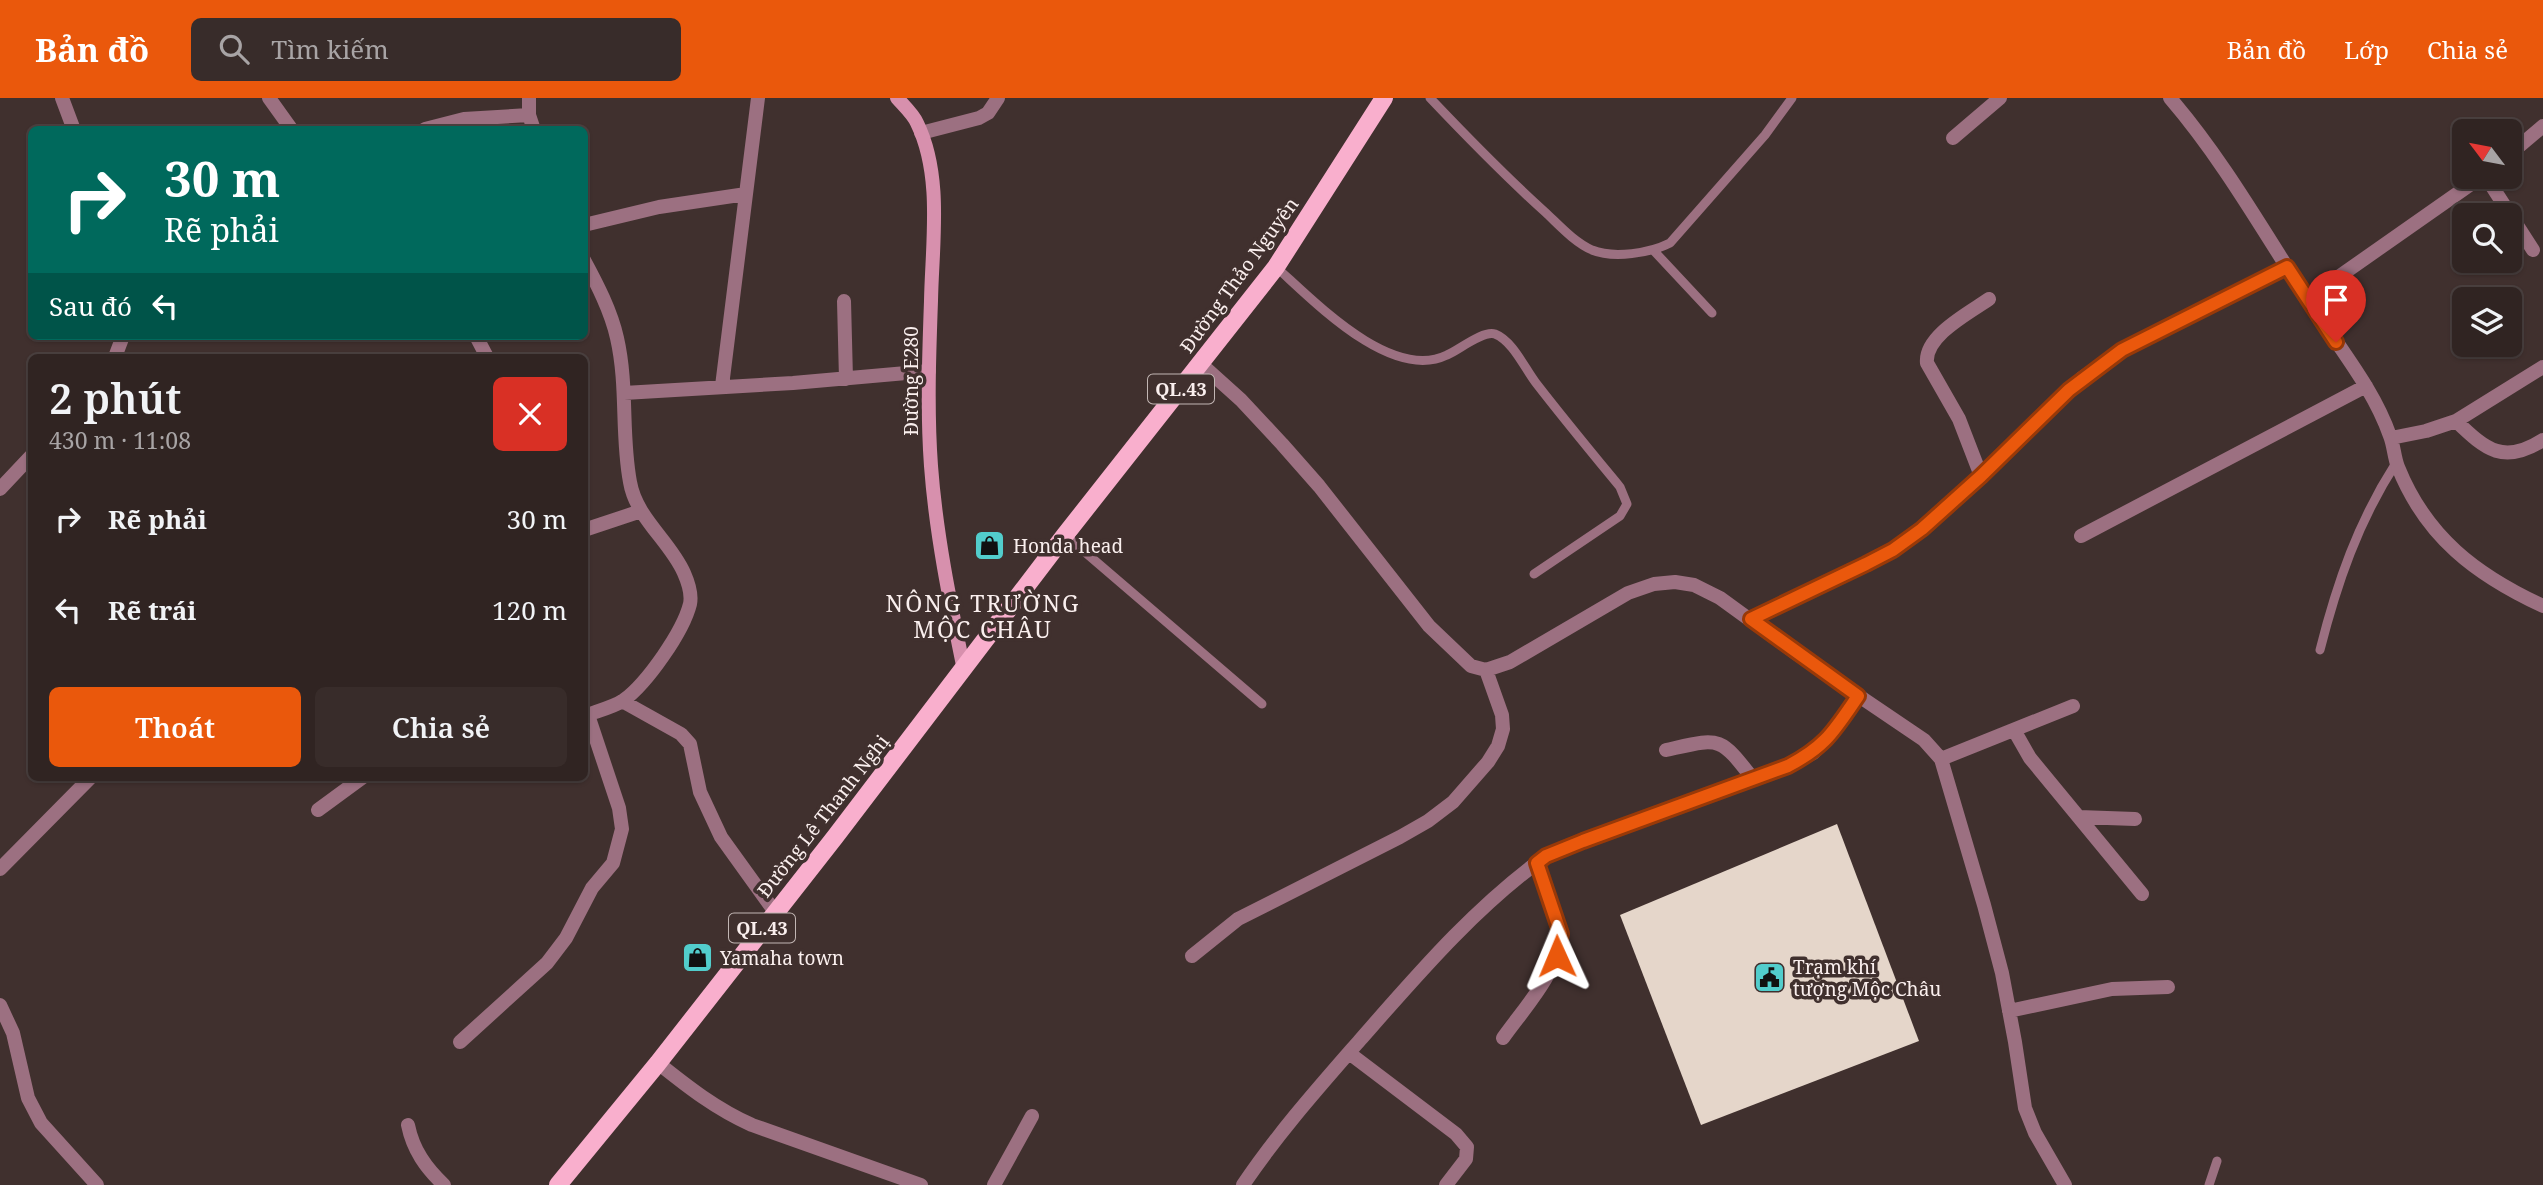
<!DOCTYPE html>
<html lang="vi">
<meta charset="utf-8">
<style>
body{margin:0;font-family:"Noto Serif",serif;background:#382c2a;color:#f1f3f6;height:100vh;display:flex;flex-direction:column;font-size:26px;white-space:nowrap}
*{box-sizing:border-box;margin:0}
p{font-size:23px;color:#a8a4a5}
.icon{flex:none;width:38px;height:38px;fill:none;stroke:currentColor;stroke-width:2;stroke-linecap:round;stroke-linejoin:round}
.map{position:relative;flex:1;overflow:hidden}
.details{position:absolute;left:28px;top:256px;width:560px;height:427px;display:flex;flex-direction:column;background:#302422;border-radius:10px;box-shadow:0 2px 5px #0004,0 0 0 2px #4b4140}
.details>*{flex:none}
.guide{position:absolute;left:28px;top:28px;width:560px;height:214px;border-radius:10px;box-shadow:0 2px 5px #0004,0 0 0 2px #4b4140;background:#00695c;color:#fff;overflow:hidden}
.needle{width:46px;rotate:302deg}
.buttons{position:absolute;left:2452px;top:21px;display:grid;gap:14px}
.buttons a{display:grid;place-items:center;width:70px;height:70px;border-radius:10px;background:#302422;box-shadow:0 2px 5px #0004,0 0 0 2px #4b4140;font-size:35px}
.pin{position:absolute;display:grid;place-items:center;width:60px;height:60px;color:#fff;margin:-72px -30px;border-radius:50% 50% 50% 0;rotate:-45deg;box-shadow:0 0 7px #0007}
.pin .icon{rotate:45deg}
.me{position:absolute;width:77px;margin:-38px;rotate:359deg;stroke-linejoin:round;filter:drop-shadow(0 0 5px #0008)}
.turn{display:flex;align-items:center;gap:24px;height:147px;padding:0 21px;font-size:32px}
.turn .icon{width:91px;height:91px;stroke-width:2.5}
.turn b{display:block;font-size:49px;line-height:60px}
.then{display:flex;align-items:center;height:66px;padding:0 21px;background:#0003;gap:14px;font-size:26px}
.round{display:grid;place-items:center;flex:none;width:74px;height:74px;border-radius:10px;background:#382c2a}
.overview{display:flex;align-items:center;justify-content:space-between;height:119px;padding:0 21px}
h1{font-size:42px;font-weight:600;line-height:52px}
.primary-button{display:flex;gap:14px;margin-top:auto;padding:14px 21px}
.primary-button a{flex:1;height:80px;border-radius:10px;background:#ea580c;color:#fff;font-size:28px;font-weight:600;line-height:80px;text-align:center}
.primary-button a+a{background:#382c2a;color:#f1f3f6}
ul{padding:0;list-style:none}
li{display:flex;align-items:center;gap:21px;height:91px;padding:0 21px}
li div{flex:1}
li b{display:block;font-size:26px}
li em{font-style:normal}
header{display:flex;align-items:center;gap:42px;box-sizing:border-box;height:98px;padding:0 35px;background:#ea580c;color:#fff}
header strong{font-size:33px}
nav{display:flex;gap:38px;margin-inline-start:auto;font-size:24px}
.search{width:490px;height:63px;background:#382c2a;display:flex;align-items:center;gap:18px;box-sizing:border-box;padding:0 24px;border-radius:10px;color:#a8a4a5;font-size:26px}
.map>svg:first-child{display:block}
.building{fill:#e5d6ca}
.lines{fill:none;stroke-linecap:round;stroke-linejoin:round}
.service{stroke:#9c7081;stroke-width:9}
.minor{stroke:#9c7081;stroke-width:14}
.secondary{stroke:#d790ad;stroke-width:14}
.primary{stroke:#f9afcd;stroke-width:18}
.route-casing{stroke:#983908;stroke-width:18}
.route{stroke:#ea580c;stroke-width:12}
.labels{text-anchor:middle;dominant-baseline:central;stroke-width:7;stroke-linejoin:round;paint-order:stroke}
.shield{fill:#40302e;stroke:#c2b6b4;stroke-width:2}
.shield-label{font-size:18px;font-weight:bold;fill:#faefee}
.street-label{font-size:19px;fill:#faefee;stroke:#40302e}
.poi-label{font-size:19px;fill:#faefee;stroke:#40302e;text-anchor:start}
.quarter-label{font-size:23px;letter-spacing:2px;fill:#faefee;stroke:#40302e}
</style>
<header>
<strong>Bản đồ</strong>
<div class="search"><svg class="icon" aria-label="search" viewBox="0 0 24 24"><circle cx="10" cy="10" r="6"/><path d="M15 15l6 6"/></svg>Tìm kiếm</div>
<nav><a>Bản đồ</a><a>Lớp</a><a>Chia sẻ</a></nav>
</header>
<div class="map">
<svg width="2543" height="1087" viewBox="0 0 2543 1087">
<rect width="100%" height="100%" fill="#40302e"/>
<path class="building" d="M1837,726L1919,943L1701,1027L1620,817Z"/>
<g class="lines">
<path class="service" d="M1430,0C1467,39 1505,78 1545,114C1559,127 1574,144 1592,152C1614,161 1650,155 1670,145L1765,37L1792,0
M1654,153L1712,215
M1276,169C1314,203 1391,284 1447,257C1459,252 1483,232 1495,236C1513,243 1525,271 1536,285C1563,320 1592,355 1620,389L1627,406L1620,418L1534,476
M1065,437L1262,606
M2320,552C2337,485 2358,424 2396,365
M2209,1087L2217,1063"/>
<path class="minor" d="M62,0L74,32
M269,0L292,32
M529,0V17L534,32
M2170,0C2224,63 2263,133 2308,202C2327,231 2349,260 2367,290C2376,305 2384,321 2390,338C2394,348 2394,359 2398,369C2426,439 2476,477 2543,508
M425,31L464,21L529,17
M921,35L979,20L988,15L998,0
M1953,40L2000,0
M2510,56L2543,28
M2486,79L2533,152
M584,127L659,109L746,96
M584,162C597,186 611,213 617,240C628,288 621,337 630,384C636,420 670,443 684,475C688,484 692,496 690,506C683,534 647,585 624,602C614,609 597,613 584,618
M2307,201L2481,79
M844,203L846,281
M476,238L487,259
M115,259L123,238
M1201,266L1241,302L1282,346L1319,388L1429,528L1471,568L1486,572L1510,564L1628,495L1654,486L1675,484L1694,487L1720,500L1797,556L1924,642L1941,661L1984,807L2002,875L2015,944L2025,1010L2035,1035L2065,1087
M722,288L758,0
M624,295L793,285L929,273
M2456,323C2486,352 2504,367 2543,342
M2391,340L2426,333L2456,323L2543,269
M1981,378L1959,321L1927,265C1924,238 1969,215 1989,201
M0,391L32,357
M584,432L641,413
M2081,438L2366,288
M1751,521L1866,466L1893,452L1922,431L1981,378L2082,280L2122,252L2287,168
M622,603L681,636L690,646L700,694L721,739L775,814
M2014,632L2030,660L2142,796
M1666,652C1720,640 1719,637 1753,681
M1941,661L2073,608
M318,712L363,679
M2079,719L2135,721
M0,771L91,679
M1192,858L1238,821L1400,739L1428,723L1453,704L1488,664L1498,648L1503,631L1502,617L1486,572
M0,907L13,935L28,1000L41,1025L97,1087
M2009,913L2112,891L2168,889
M1503,940C1525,909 1558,875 1561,836L1537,765
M460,944L547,865L566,840L592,790L613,765L622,731L619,710L588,617
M1349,955L1456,1036L1467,1049L1466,1061L1446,1087
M658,965C688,989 716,1011 752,1027L921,1087
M408,1027C413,1052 426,1070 444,1087
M994,1087L1032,1018
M1243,1087C1278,1035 1319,989 1360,942C1418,876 1475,809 1546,758L1788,668L1813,655L1829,639L1858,598"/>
<path class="secondary" d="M897,0C904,8 913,16 917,25C943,78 932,146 931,203C929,258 927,313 931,368C936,436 950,504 964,572"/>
<path class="primary" d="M558,1087L658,965L835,739L1065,437L1276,169L1384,0"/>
</g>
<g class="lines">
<defs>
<path id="route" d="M1557,858L1561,836L1537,765L1546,758L1583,743L1788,668C1826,648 1834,633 1858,598L1751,521L1866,466L1893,452L1922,431L1981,378L2069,292L2122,252L2287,169L2336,244"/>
</defs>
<use href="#route" class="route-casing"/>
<use href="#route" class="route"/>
</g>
<defs>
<symbol id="shop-square" viewBox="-11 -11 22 22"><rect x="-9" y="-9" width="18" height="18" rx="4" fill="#52cdcc" stroke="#40302e"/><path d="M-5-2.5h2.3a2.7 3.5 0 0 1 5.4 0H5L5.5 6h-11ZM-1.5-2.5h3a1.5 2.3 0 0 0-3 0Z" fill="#111"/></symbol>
<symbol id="civic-square" viewBox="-11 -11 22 22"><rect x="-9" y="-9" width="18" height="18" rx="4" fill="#52cdcc" stroke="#40302e"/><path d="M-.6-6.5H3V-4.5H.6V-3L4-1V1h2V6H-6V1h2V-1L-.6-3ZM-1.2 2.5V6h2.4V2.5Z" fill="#111"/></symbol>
</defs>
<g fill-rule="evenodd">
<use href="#shop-square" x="972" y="430" width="35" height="35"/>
<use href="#shop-square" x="680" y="842" width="35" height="35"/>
<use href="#civic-square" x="1752" y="862" width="35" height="35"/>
</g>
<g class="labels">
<g class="shield">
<rect x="1148" y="276.5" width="66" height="29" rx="5"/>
<rect x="729" y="815.5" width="66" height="29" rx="5"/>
</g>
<g class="shield-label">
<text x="1181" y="291">QL.43</text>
<text x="762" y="830">QL.43</text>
</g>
<g class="street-label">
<text transform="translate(1239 177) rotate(-54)">Đường Thảo Nguyên</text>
<text transform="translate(911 283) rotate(-90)">Đường E280</text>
<text transform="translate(823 718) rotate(-52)">Đường Lê Thanh Nghị</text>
</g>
<g class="poi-label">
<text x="1013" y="448">Honda head</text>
<text x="720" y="860">Yamaha town</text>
<text x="1793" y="869">Trạm khí<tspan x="1793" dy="22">tượng Mộc Châu</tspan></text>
</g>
<g class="quarter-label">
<text x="983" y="505">NÔNG TRƯỜNG<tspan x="983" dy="26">MỘC CHÂU</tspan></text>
</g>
</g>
</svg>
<div class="buttons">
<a><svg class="needle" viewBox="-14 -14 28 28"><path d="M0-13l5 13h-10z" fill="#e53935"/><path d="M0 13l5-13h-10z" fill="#a8a4a5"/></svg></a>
<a><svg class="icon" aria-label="search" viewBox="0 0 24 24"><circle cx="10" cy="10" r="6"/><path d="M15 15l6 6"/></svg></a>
<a><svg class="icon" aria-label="layers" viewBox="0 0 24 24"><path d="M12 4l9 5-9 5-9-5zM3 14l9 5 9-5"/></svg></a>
</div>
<div class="pin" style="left:2336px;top:244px;background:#d93025"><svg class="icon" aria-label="arrive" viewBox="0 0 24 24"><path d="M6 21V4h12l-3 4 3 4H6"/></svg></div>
<svg class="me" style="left:1557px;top:858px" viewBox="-20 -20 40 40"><path d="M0-17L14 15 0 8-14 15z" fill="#ea580c" stroke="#fff" stroke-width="4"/></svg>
<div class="guide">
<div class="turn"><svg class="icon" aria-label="right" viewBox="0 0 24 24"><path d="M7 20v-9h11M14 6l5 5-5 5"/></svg><div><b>30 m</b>Rẽ phải</div></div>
<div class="then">Sau đó<svg class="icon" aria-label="left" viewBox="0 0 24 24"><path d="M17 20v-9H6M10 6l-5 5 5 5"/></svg></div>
</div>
<section class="details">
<div class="overview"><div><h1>2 phút</h1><p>430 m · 11:08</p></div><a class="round" style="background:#d93025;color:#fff"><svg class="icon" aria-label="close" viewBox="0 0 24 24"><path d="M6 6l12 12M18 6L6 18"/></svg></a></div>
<ul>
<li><svg class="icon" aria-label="right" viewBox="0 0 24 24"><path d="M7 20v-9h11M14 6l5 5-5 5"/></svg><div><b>Rẽ phải</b></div><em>30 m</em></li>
<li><svg class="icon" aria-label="left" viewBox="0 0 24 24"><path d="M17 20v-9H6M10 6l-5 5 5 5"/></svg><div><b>Rẽ trái</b></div><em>120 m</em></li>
</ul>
<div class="primary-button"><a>Thoát</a><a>Chia sẻ</a></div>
</section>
</div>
